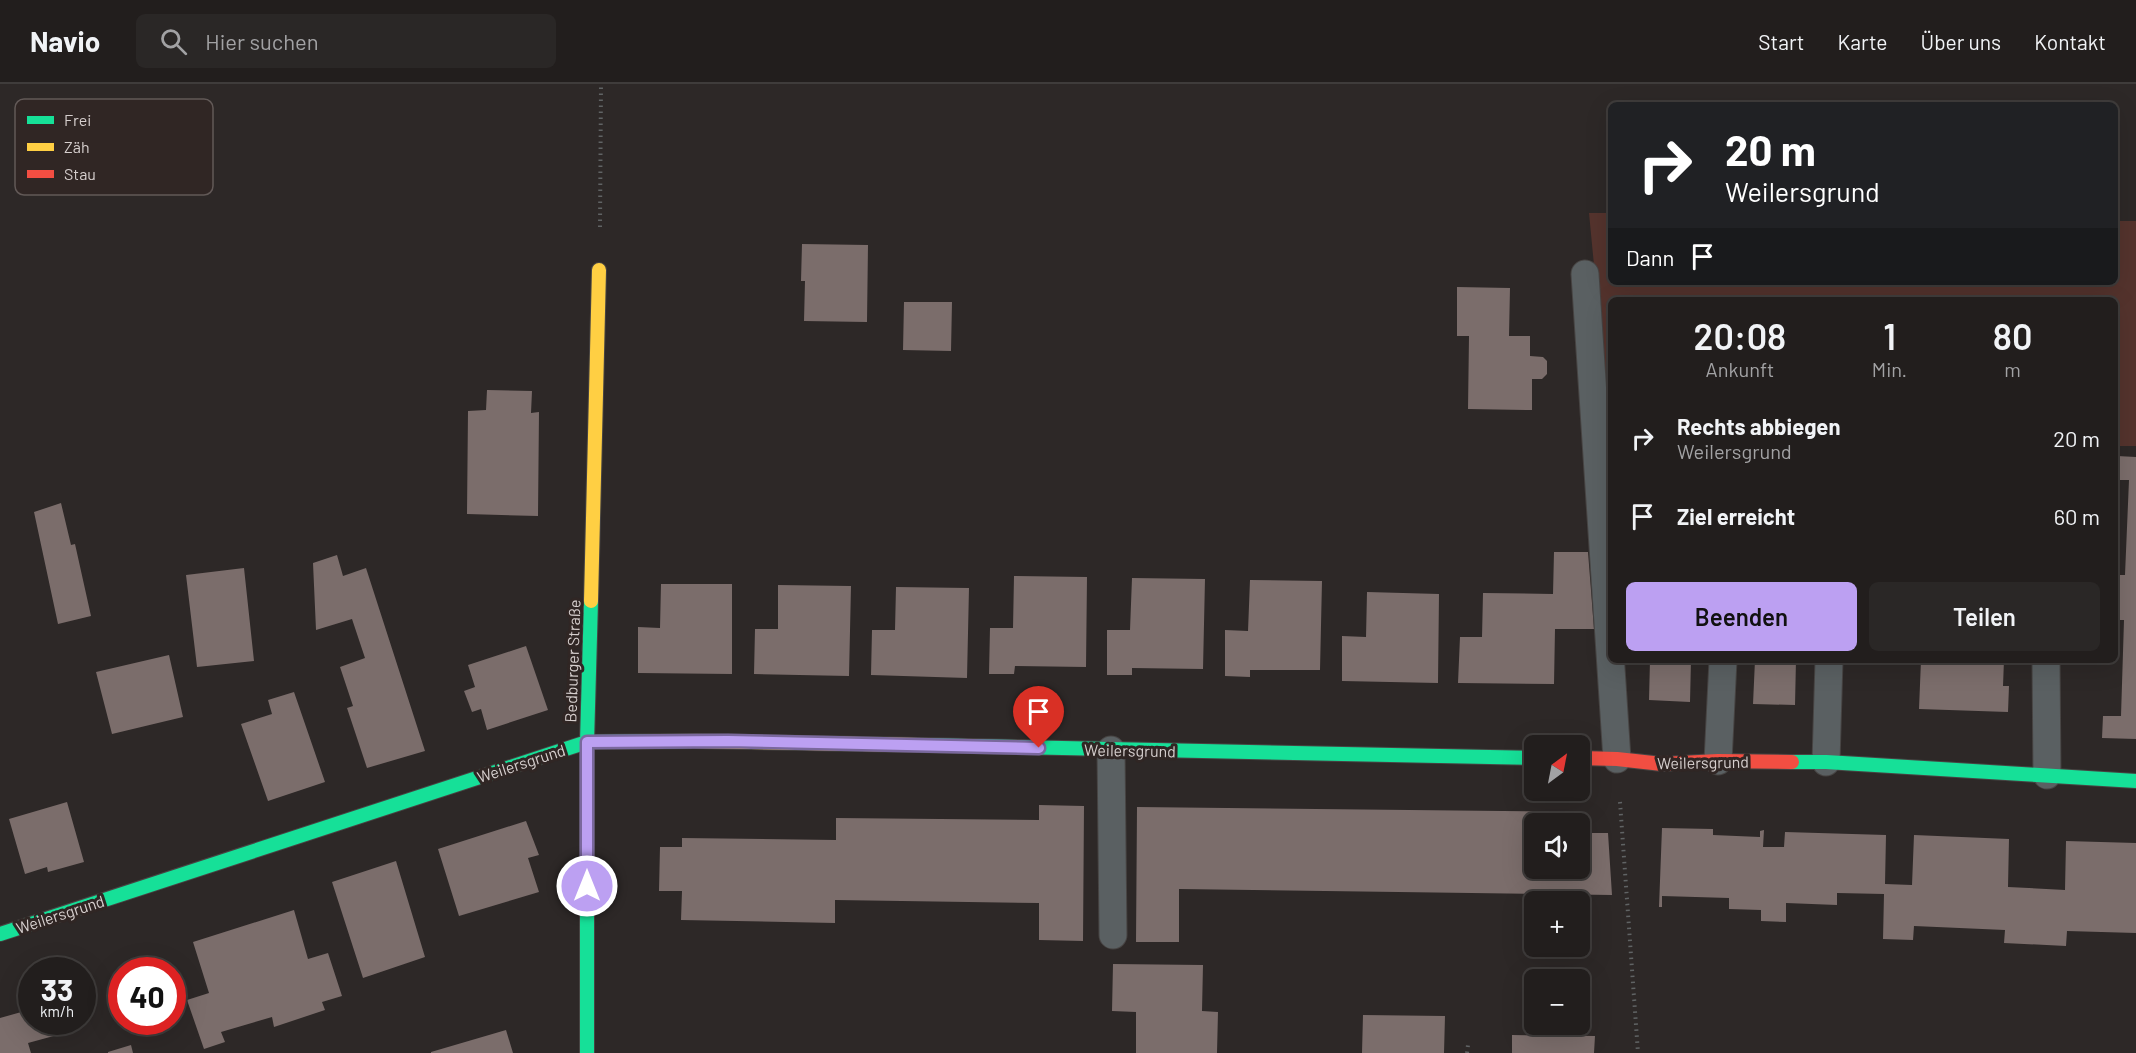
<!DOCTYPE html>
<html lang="de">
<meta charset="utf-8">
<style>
body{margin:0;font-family:Barlow,sans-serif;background:#2a2726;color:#f1f3f6;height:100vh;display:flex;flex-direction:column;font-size:22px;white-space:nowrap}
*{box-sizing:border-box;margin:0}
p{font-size:20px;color:#a2a2a4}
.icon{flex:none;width:33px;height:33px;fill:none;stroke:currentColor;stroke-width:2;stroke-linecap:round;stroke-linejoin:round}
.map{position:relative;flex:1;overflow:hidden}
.panel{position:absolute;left:1608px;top:213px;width:510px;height:366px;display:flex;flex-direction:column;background:#221e1d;border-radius:9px;box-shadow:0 6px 24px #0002,0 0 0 2px #3f3c3b}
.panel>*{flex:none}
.hud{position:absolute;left:1608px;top:18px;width:510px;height:183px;border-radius:9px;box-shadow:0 6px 24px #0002,0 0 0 2px #3f3c3b;background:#202124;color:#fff;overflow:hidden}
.needle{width:39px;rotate:32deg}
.buttons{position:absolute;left:1524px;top:651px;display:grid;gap:12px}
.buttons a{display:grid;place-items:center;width:66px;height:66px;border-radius:9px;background:#221e1d;box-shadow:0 6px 24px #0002,0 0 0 2px #3f3c3b;font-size:30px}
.speed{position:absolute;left:18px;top:873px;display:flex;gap:12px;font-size:30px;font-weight:700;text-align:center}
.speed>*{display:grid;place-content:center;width:78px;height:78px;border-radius:50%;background:#221e1d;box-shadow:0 6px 24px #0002,0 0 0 2px #3f3c3b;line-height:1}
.speed small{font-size:15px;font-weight:400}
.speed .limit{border:9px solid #d22;background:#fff;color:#111}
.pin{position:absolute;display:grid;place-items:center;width:51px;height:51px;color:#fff;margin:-62px -26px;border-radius:50% 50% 50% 0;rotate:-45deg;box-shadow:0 0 6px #0007}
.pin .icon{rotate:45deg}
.me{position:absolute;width:66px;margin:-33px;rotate:0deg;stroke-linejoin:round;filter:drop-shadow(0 0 4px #0008)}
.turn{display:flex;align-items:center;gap:21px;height:126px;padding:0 18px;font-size:27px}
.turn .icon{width:78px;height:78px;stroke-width:2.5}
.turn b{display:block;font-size:42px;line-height:51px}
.then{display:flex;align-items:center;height:57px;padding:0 18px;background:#0003;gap:12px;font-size:22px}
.eta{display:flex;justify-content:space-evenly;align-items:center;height:102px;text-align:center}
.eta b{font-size:36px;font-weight:600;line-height:42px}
.primary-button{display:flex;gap:12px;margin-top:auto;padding:12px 18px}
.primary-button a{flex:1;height:69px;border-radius:9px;background:#bca0f2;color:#111;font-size:24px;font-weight:600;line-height:69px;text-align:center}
.primary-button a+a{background:#2a2726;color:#f1f3f6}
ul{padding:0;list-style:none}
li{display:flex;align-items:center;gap:18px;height:78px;padding:0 18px}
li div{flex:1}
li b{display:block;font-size:22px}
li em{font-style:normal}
header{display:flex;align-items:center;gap:36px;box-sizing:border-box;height:84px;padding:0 30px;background:#221e1d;border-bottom:2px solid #3f3c3b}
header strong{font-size:28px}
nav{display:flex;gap:33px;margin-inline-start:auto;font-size:21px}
.search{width:420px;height:54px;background:#2a2726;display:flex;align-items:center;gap:15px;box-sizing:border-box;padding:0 21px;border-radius:9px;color:#a2a2a4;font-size:22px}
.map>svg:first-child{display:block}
.green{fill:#54332d}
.building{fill:#7b6d6b;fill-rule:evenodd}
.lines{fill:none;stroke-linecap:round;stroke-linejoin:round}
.lane-casing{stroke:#474443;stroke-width:29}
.fast-casing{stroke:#474443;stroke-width:16}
.slow-casing{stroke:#474443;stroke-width:16}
.jam-casing{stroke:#474443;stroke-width:16}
.path{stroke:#606364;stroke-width:4;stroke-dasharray:1.5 4.5;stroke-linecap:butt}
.lane{stroke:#5a6062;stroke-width:27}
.fast{stroke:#16e098;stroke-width:14}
.slow{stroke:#ffcf43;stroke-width:14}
.jam{stroke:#f24e42;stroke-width:14}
.route-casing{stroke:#7a689d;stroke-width:15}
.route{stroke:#bca0f2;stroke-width:10}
.labels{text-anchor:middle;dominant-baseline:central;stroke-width:6;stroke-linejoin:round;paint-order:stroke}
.street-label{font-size:16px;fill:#d6cfce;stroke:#302624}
.key{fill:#302624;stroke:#625957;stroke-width:1.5}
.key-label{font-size:16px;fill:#d6cfce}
</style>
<header>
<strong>Navio</strong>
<div class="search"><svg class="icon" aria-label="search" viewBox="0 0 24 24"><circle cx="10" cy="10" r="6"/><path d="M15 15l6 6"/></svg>Hier suchen</div>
<nav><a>Start</a><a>Karte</a><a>Über uns</a><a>Kontakt</a></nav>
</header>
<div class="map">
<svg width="2136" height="969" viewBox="0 0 2136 969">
<rect width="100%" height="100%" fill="#2d2827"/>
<path class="green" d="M1589,129H1611V198H2115V137H2136V362H2115V216H1611L1610,348Z"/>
<path class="building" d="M802,160L868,161L867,238L804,237L805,197H801Z
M1457,203L1510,204L1509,252H1530V272L1543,273L1547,277V290L1542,295H1532V326L1468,325L1469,252H1457Z
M904,218H952L951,267L903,266Z
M487,306L532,307L531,329L539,328L538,432L467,430L468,327L486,326Z
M2117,372L2136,373V655L2102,654L2103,632H2121L2124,536H2115V491H2125L2129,396H2116Z
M61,419L71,461L75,460L91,532L58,540L34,428Z
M1554,468H1588L1594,545H1555L1554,600L1458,599L1460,553H1482L1483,509L1553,510Z
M337,471L343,492L366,484L425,667L367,684L347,624L353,622L340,583L365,574L352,535L316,546L313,479Z
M244,484L254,577L197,583L186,491Z
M1014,492L1087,493L1086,583L1015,582L1014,590H989L990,544H1013Z
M1132,494L1205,495L1203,585L1132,584V591H1107V546H1130Z
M1250,496L1322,497L1320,586H1250V593L1225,592V546L1248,547Z
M661,500H732V590L638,589V543L660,544Z
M778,501L851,502L849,592L754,590L755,545H778Z
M896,503L969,504L967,594L871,591L872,546H895Z
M1367,508L1439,510L1438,599L1342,597V552L1366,553Z
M526,562L548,626L487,646L481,625L472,628L464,607L475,603L468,581Z
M169,571L183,633L112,650L96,588Z
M1650,576H1691L1690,618L1649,616Z
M1755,576H1796L1795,621L1753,620Z
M1921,576H2004L2003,602H2009L2008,628L1919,625Z
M294,608L325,698L268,717L241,640L272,630L268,616Z
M67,718L84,778L48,788L47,783L25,790L9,735Z
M1039,721L1084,722L1083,857L1039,856V819L835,816V839L681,836L682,807H659L660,763H682V754L836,756V734L1039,736Z
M1137,723L1586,728L1585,749H1608L1612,811L1179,805V858H1136ZM1534,740H1580V784H1534Z
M526,737L539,771L528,774L539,808L459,832L438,765Z
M1662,744L1713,745V751L1760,753V747L1764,746L1763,763H1784L1785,748L1886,751L1885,800L1912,801L1914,751L2009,755L2008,803L2065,806L2066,757L2136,759V849L2067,847L2066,862L2004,859L2005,846L1914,842L1913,856L1883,855L1884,810L1837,809V821L1786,819V838L1761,837V826L1729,825V814L1662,812V823H1659Z
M396,777L425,873L363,894L332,798Z
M294,826L308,875L328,869L342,912L322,918L325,926L274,943L272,933L221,948L225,958L204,965L187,916L209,909L193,858Z
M1113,880L1203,881L1202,927L1218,928L1217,969H1136V928L1112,927Z
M32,925V938H69L72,947L28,959L31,969H0V934Z
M1363,931L1445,932L1444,969H1362Z
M506,946L513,969H431V968Z
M1512,951L1595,952L1594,969H1512Z
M131,961L133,969H108V968Z"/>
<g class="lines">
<defs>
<path id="lane" d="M1585,190L1617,675
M2046,576L2047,691
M1111,666L1113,851
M1718,677L1723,576
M1826,678L1829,576"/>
<path id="fast" d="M918,661L1534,674
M1792,678H1826L2136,697
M0,850L587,658L695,657
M587,969V658L591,517"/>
<path id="slow" d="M591,517L599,186
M695,657L918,661"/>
<path id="jam" d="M1580,674L1617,675L1662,680L1718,677L1792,678"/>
</defs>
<use href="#lane" class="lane-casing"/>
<use href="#fast" class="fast-casing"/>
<use href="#slow" class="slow-casing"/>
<use href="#jam" class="jam-casing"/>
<path class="path" d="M600,143L601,0
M1620,718L1638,969
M1467,969L1468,961"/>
<use href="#lane" class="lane"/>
<use href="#fast" class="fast"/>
<use href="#slow" class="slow"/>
<use href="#jam" class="jam"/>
</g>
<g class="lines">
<defs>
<path id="route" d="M587,802V658L728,657L1039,664"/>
</defs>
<use href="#route" class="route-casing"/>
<use href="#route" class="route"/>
</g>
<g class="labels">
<g class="street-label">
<text transform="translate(572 577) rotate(-88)">Bedburger Straße</text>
<text transform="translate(1130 666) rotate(1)">Weilersgrund</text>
<text transform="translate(1703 678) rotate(-1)">Weilersgrund</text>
<text transform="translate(521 679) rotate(-18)">Weilersgrund</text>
<text transform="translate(60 830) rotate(-18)">Weilersgrund</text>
</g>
</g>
<rect x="15" y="15" width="198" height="96" rx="9" class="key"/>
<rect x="27" y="32" width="27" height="8" fill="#16e098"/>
<rect x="27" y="59" width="27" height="8" fill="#ffcf43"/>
<rect x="27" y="86" width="27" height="8" fill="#f24e42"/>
<g class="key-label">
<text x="64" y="42">Frei</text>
<text x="64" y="69">Zäh</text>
<text x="64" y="96">Stau</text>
</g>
</svg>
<div class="buttons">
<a><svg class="needle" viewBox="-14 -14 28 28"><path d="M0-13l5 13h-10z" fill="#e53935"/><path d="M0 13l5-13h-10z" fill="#a2a2a4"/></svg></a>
<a><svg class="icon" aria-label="sound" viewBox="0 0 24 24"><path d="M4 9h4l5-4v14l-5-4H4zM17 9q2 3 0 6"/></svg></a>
<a>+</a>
<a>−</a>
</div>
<div class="speed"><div>33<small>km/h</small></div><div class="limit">40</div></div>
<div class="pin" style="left:1039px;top:664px;background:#d93025"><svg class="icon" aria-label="arrive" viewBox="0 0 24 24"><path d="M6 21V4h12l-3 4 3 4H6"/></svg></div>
<svg class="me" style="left:587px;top:802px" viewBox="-20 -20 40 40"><circle r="17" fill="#bca0f2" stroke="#fff" stroke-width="3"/><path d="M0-11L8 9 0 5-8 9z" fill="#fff"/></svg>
<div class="hud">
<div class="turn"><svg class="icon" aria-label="right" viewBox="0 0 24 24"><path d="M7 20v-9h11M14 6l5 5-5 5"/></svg><div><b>20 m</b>Weilersgrund</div></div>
<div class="then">Dann<svg class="icon" aria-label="arrive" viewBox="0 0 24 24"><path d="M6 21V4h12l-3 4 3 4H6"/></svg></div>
</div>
<section class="panel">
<div class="eta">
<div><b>20:08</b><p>Ankunft</p></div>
<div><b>1</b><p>Min.</p></div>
<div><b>80</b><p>m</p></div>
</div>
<ul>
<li><svg class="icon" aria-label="right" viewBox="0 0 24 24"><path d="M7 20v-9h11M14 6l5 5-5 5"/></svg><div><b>Rechts abbiegen</b><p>Weilersgrund</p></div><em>20 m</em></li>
<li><svg class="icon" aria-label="arrive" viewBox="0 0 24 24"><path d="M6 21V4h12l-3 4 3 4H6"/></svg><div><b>Ziel erreicht</b></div><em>60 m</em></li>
</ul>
<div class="primary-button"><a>Beenden</a><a>Teilen</a></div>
</section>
</div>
